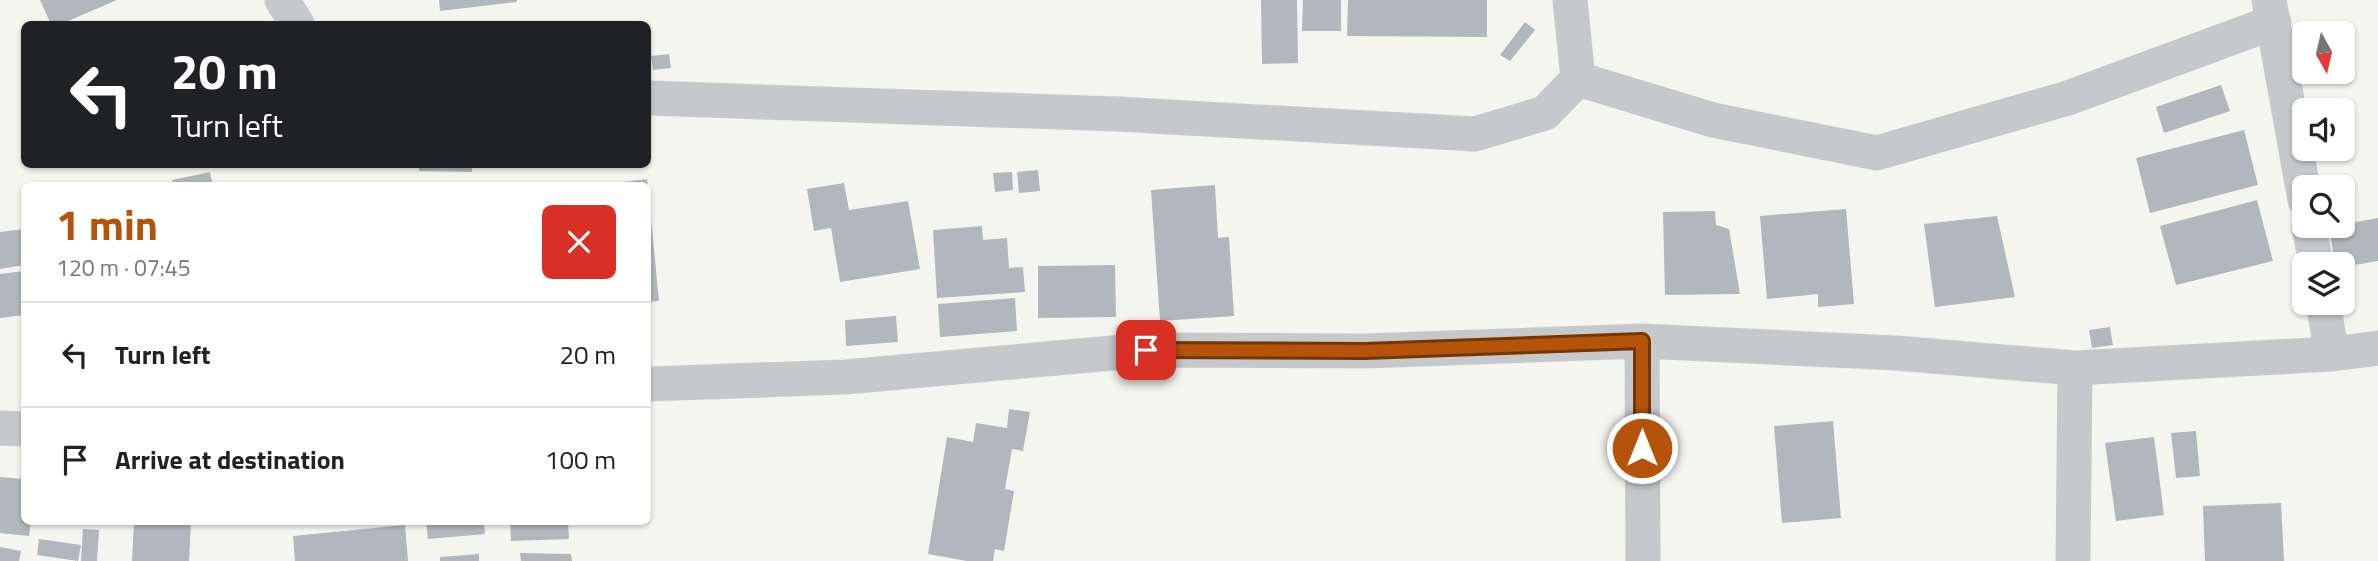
<!DOCTYPE html>
<meta charset="utf-8">
<style>
body{margin:0;font-family:"Titillium Web",sans-serif;background:#f6f6f6;color:#222;height:100vh;display:flex;flex-direction:column;font-size:26px;white-space:nowrap}
*{box-sizing:border-box;margin:0}
p{font-size:23px;color:#767676}
.icon{flex:none;width:38px;height:38px;fill:none;stroke:currentColor;stroke-width:2;stroke-linecap:round;stroke-linejoin:round}
.map{position:relative;flex:1;overflow:hidden}
.panel{position:absolute;left:21px;top:182px;width:630px;height:343px;display:flex;flex-direction:column;background:#fff;border-radius:10px;box-shadow:0 2px 5px #0004}
.panel>*{flex:none}
.top-card{position:absolute;left:21px;top:21px;width:630px;height:147px;border-radius:10px;box-shadow:0 2px 5px #0004;background:#202124;color:#fff;overflow:hidden}
.needle{width:46px;rotate:172deg}
.tools{position:absolute;left:2292px;top:21px;display:grid;gap:14px}
.tools a{display:grid;place-items:center;width:63px;height:63px;border-radius:10px;background:#fff;box-shadow:0 2px 5px #0004;font-size:35px}
.pin{position:absolute;display:grid;place-items:center;width:60px;height:60px;color:#fff;margin:-30px;border-radius:14px;box-shadow:0 4px 10px #0006}
.me{position:absolute;width:77px;margin:-38px;rotate:0deg;stroke-linejoin:round;filter:drop-shadow(0 0 5px #0008)}
.turn{display:flex;align-items:center;gap:24px;height:147px;padding:0 35px;font-size:32px}
.turn .icon{width:91px;height:91px;stroke-width:2.5}
.turn b{display:block;font-size:49px;line-height:60px}
.round{display:grid;place-items:center;flex:none;width:74px;height:74px;border-radius:10px;background:#f6f6f6}
.summary{display:flex;align-items:center;justify-content:space-between;height:119px;padding:0 35px}
h1{font-size:42px;font-weight:700;line-height:52px;color:#b45309}
ul{padding:0;list-style:none}
li{display:flex;align-items:center;gap:21px;height:105px;padding:0 35px;border-top:2px solid #e0e0e0}
li div{flex:1}
li b{display:block;font-size:26px}
li em{font-style:normal}
.map>svg:first-child{display:block}
.building{fill:#b1b7bd}
.lines{fill:none;stroke-linecap:round;stroke-linejoin:round}
.minor{stroke:#c6c9cc;stroke-width:35}
.route-casing{stroke:#753606;stroke-width:18}
.route{stroke:#b45309;stroke-width:12}
</style>
<div class="map">
<svg width="2378" height="561" viewBox="0 0 2378 561">
<rect width="100%" height="100%" fill="#f5f5f0"/>
<path class="building" d="M40,0H117L61,24H51Z
M439,0H517V2L440,11Z
M1261,0H1297L1298,63L1262,64Z
M1303,0H1341V31H1302Z
M1348,0H1487V37L1347,36Z
M1525,22L1535,30L1510,61L1500,55Z
M669,54L671,68L653,70L651,56Z
M2221,85L2230,111L2164,133L2156,107Z
M2244,130L2258,185L2150,213L2136,158Z
M419,164H472V172L419,171Z
M1038,170L1040,191L1019,193L1017,172Z
M210,172L213,186H174L172,180Z
M1012,172L1013,190L995,192L993,173Z
M647,179L648,186H607V184Z
M844,183L849,210L908,201L920,269L840,282L831,228L814,231L807,189Z
M1215,185L1218,238L1229,237L1234,316L1160,321L1151,190Z
M648,199H649L659,301L648,302Z
M2257,200L2273,261L2176,285L2160,226Z
M1846,209L1854,304L1818,307V294L1767,299L1760,216Z
M1715,211L1716,225L1729,229L1740,294L1665,295L1663,212Z
M1997,216L2015,297L1935,307L1924,224Z
M2378,218V261L2343,267V264H2335L2329,227Z
M982,226L983,240L1007,238L1009,268L1023,267L1025,292L937,298L933,230Z
M24,229V265L0,269V232Z
M1115,265L1116,317L1038,318V266Z
M24,271V315L0,318V274Z
M1015,298L1017,331L940,337L938,304Z
M896,316L898,342L846,346L845,320Z
M2110,327L2113,345L2092,348L2089,330Z
M1009,409L1030,412L1023,451L1012,449L1005,489L1014,491L1004,551L995,549L993,561H967L928,554L947,437L973,442L976,423L1007,428Z
M1833,421L1841,518L1782,523L1774,426Z
M2196,431L2200,476L2176,478L2171,433Z
M2154,437L2164,515L2116,521L2105,443Z
M0,477L24,479V522H31L29,536L0,533Z
M2281,503L2284,561H2205L2203,506Z
M134,522H191L189,561H132Z
M426,522H484L485,534L428,539Z
M510,522H568L569,539L511,541Z
M405,525L408,561H295L293,536Z
M83,529L99,530L97,561H81Z
M39,539L81,545L78,561L37,555Z
M0,547L21,551L19,561H0Z
M520,553L571,554L572,561H521Z
M479,554V561H440V557Z"/>
<g class="lines">
<path class="minor" d="M282,0L297,24
M2269,0L2305,200
M1578,79L1713,120L1877,153L2068,98L2274,22
M648,98L1117,114L1475,134L1545,113L1578,79L1570,0
M2309,226L2316,264
M2323,303L2332,354
M1642,341L1643,561
M648,384L845,377L1146,350L1365,351L1642,341L1896,353L2075,368L2332,354L2378,348
M0,428L24,429
M2073,561L2075,368"/>
</g>
<g class="lines">
<defs>
<path id="route" d="M1146,350L1365,351L1642,341V448"/>
</defs>
<use href="#route" class="route-casing"/>
<use href="#route" class="route"/>
</g>
</svg>
<div class="tools">
<a><svg class="needle" viewBox="-14 -14 28 28"><path d="M0-13l5 13h-10z" fill="#e53935"/><path d="M0 13l5-13h-10z" fill="#767676"/></svg></a>
<a><svg class="icon" aria-label="sound" viewBox="0 0 24 24"><path d="M4 9h4l5-4v14l-5-4H4zM17 9q2 3 0 6"/></svg></a>
<a><svg class="icon" aria-label="search" viewBox="0 0 24 24"><circle cx="10" cy="10" r="6"/><path d="M15 15l6 6"/></svg></a>
<a><svg class="icon" aria-label="layers" viewBox="0 0 24 24"><path d="M12 4l9 5-9 5-9-5zM3 14l9 5 9-5"/></svg></a>
</div>
<div class="pin" style="left:1146px;top:350px;background:#d93025"><svg class="icon" aria-label="arrive" viewBox="0 0 24 24"><path d="M6 21V4h12l-3 4 3 4H6"/></svg></div>
<svg class="me" style="left:1642px;top:448px" viewBox="-20 -20 40 40"><circle r="17" fill="#b45309" stroke="#fff" stroke-width="3"/><path d="M0-11L8 9 0 5-8 9z" fill="#fff"/></svg>
<div class="top-card">
<div class="turn"><svg class="icon" aria-label="left" viewBox="0 0 24 24"><path d="M17 20v-9H6M10 6l-5 5 5 5"/></svg><div><b>20 m</b>Turn left</div></div>
</div>
<section class="panel">
<div class="summary"><div><h1>1 min</h1><p>120 m · 07:45</p></div><a class="round" style="background:#d93025;color:#fff"><svg class="icon" aria-label="close" viewBox="0 0 24 24"><path d="M6 6l12 12M18 6L6 18"/></svg></a></div>
<ul>
<li><svg class="icon" aria-label="left" viewBox="0 0 24 24"><path d="M17 20v-9H6M10 6l-5 5 5 5"/></svg><div><b>Turn left</b></div><em>20 m</em></li>
<li><svg class="icon" aria-label="arrive" viewBox="0 0 24 24"><path d="M6 21V4h12l-3 4 3 4H6"/></svg><div><b>Arrive at destination</b></div><em>100 m</em></li>
</ul>
</section>
</div>
